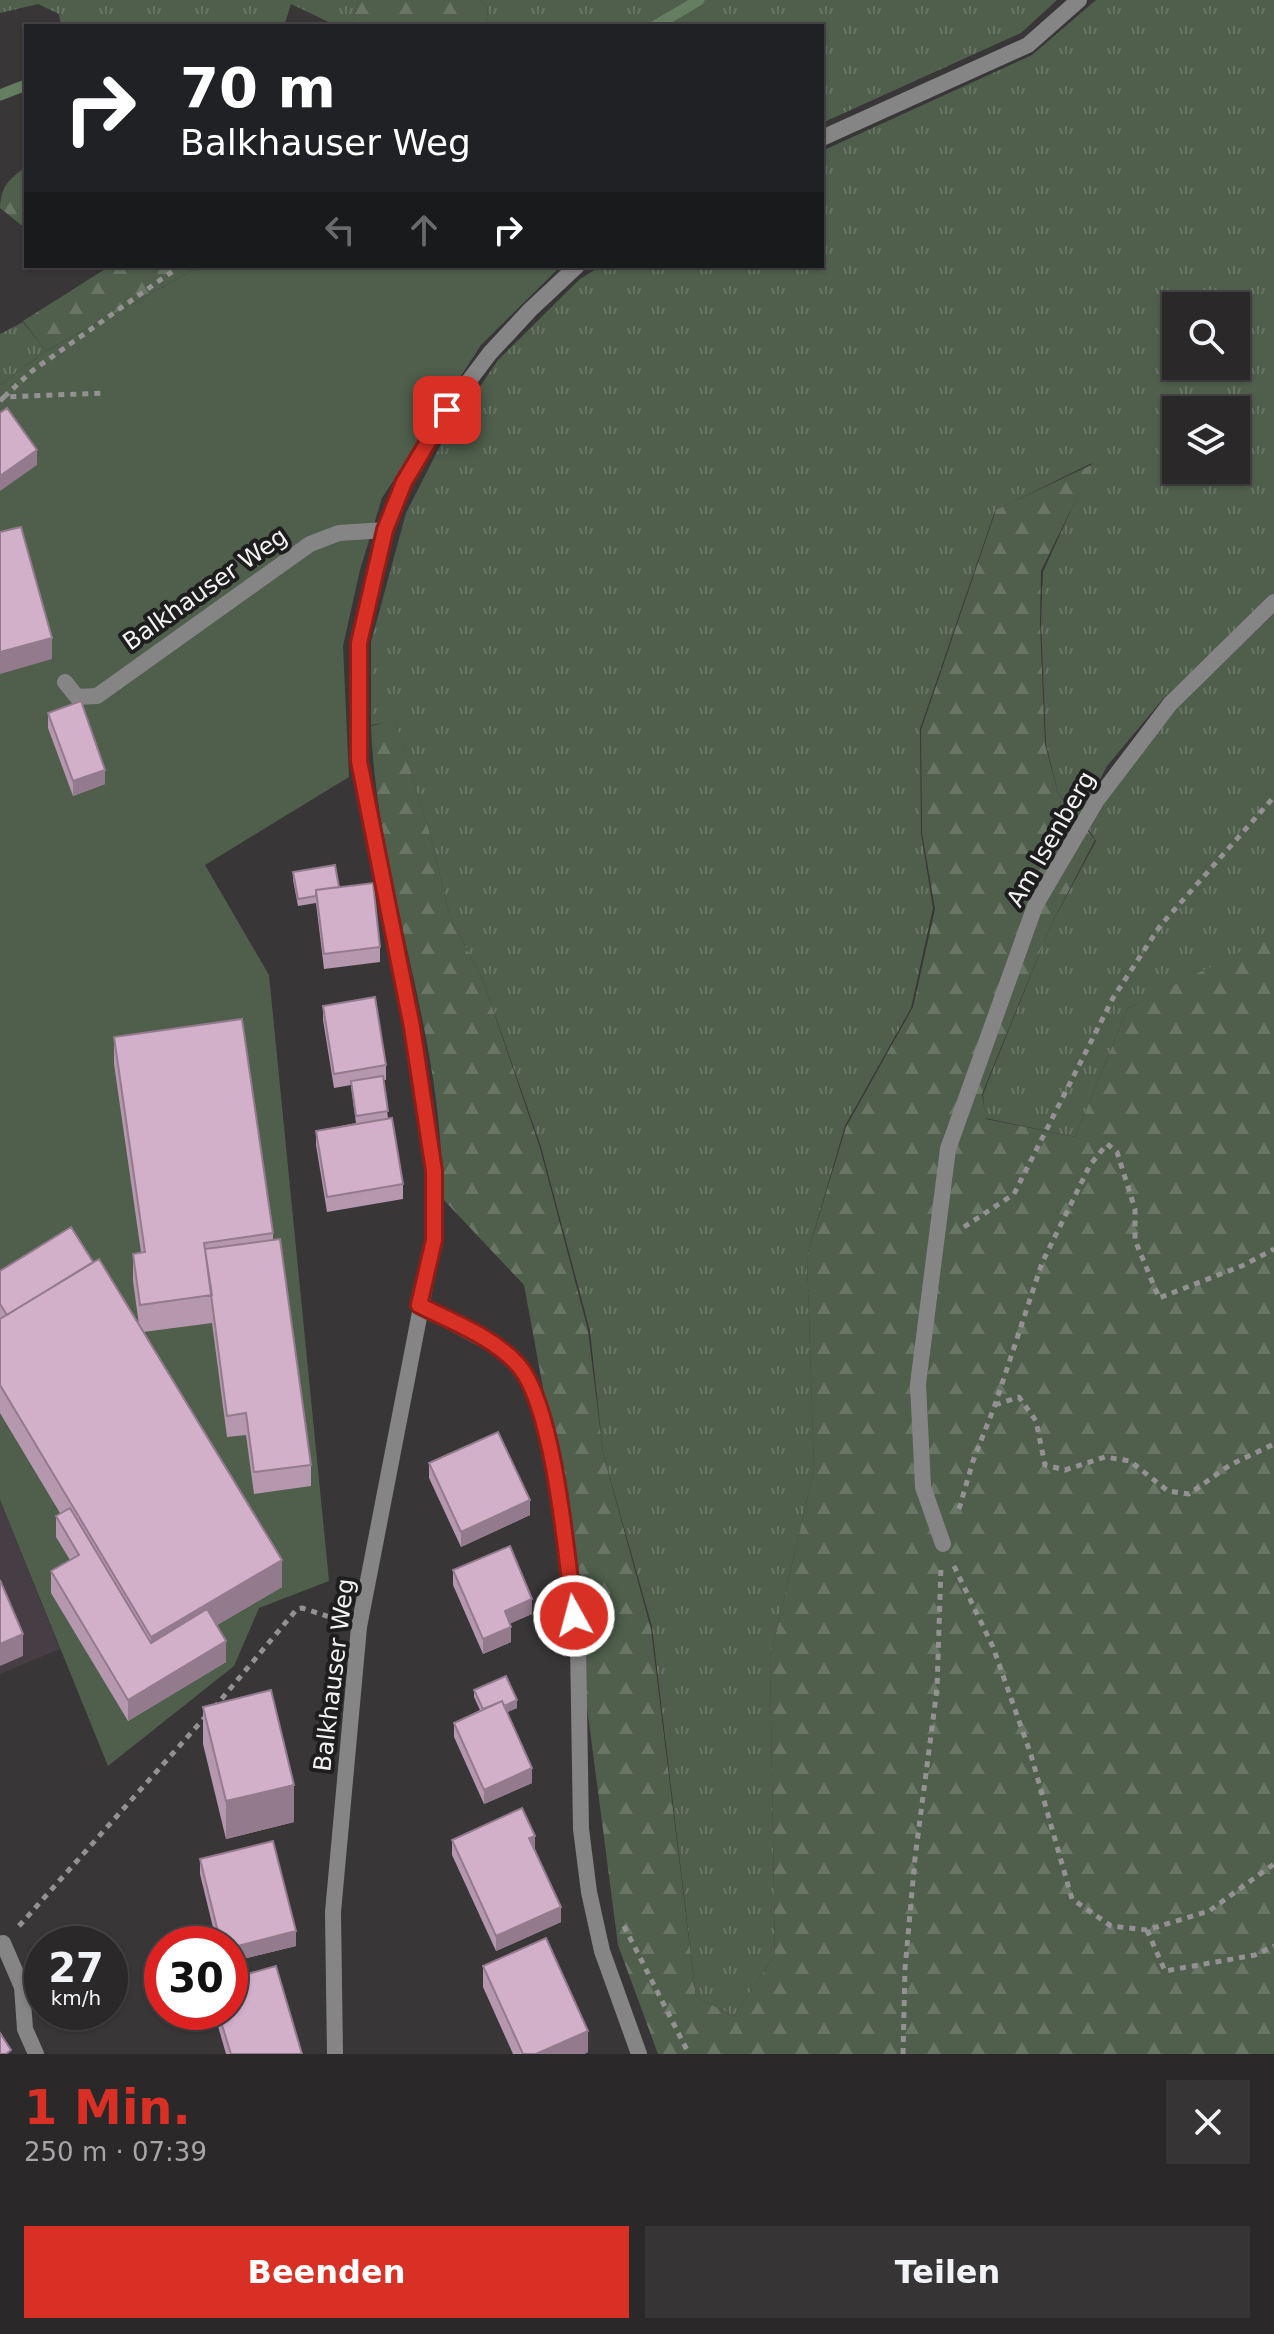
<!DOCTYPE html>
<html lang="de">
<meta charset="utf-8">
<style>
body{margin:0;font-family:"DejaVu Sans",sans-serif;background:#373436;color:#f1f3f6;height:100vh;display:flex;flex-direction:column;font-size:30px;white-space:nowrap}
*{box-sizing:border-box;margin:0}
p{font-size:26px;color:#a6a6a8}
.icon{flex:none;width:44px;height:44px;fill:none;stroke:currentColor;stroke-width:2;stroke-linecap:round;stroke-linejoin:round}
.map{position:relative;height:2054px;overflow:hidden}
.sheet{display:flex;flex-direction:column;background:#2b282a;flex:1}
.sheet>*{flex:none}
.banner{position:absolute;left:24px;top:24px;width:800px;height:244px;border-radius:0px;box-shadow:0 2px 6px #0004,0 0 0 2px #474447;background:#202124;color:#fff;overflow:hidden}
.tools{position:absolute;left:1162px;top:292px;display:grid;gap:16px}
.tools a{display:grid;place-items:center;width:88px;height:88px;border-radius:0px;background:#2b282a;box-shadow:0 2px 6px #0004,0 0 0 2px #474447;font-size:40px}
.speed{position:absolute;left:24px;top:1926px;display:flex;gap:16px;font-size:40px;font-weight:700;text-align:center}
.speed>*{display:grid;place-content:center;width:104px;height:104px;border-radius:50%;background:#2b282a;box-shadow:0 2px 6px #0004,0 0 0 2px #474447;line-height:1}
.speed small{font-size:20px;font-weight:400}
.speed .limit{border:12px solid #d22;background:#fff;color:#111}
.pin{position:absolute;display:grid;place-items:center;width:68px;height:68px;color:#fff;margin:-34px;border-radius:16px;box-shadow:0 4px 12px #0006}
.me{position:absolute;width:88px;margin:-44px;rotate:353deg;stroke-linejoin:round;filter:drop-shadow(0 0 6px #0008)}
.turn{display:flex;align-items:center;gap:28px;height:168px;padding:0 24px;font-size:36px}
.turn .icon{width:104px;height:104px;stroke-width:2.5}
.turn b{display:block;font-size:56px;line-height:68px}
.lanes{display:flex;align-items:center;height:76px;padding:0 24px;background:#0003;justify-content:center;gap:40px;direction:ltr}
.lanes .off{opacity:.35}
.round{display:grid;place-items:center;flex:none;width:84px;height:84px;border-radius:0px;background:#373436}
.overview{display:flex;align-items:center;justify-content:space-between;height:136px;padding:0 24px}
h1{font-size:48px;font-weight:700;line-height:60px;color:#d93025}
.button{display:flex;gap:16px;margin-top:auto;padding:16px 24px}
.button a{flex:1;height:92px;border-radius:0px;background:#d93025;color:#fff;font-size:32px;font-weight:700;line-height:92px;text-align:center}
.button a+a{background:#373436;color:#f1f3f6}
.map>svg:first-child{display:block}
.built{fill:#463e44}
.grass{fill:url(#grass-tufts);fill-rule:evenodd}
.forest{fill:url(#forest-firs)}
.garden{fill:#4f5f4c}
.lines{fill:none;stroke-linecap:round;stroke-linejoin:round}
.stream{stroke:#657d60;stroke-width:11}
.path{stroke:#949193;stroke-width:5;stroke-dasharray:6 6;stroke-linecap:butt}
.service{stroke:#868586;stroke-width:16}
.minor{stroke:#868586;stroke-width:16}
.wall{fill:#b597ae}
.shaded-wall{fill:#937b8d}
.building{fill:#d2b0ca;stroke:#937b8d;stroke-width:2}
.route-casing{stroke:#8d1f18;stroke-width:20}
.route{stroke:#d93025;stroke-width:14}
.labels{text-anchor:middle;dominant-baseline:central;stroke-width:8;stroke-linejoin:round;paint-order:stroke}
.street-label{font-size:24px;fill:#f4f2f3;stroke:#1f1e1f}
</style>
<div class="map">
<svg width="1274" height="2054" viewBox="0 0 1274 2054">
<defs>
<pattern id="grass-tufts" width="24" height="20" patternUnits="userSpaceOnUse" patternTransform="scale(2)"><rect width="24" height="20" fill="#4f5f4c"/><path d="M3 7l-1-3M5 7V3M7 7l1-3M15 17l-1-3M17 17v-4M19 17l1-3" fill="none" stroke="#697666"/></pattern>
<pattern id="forest-firs" width="22" height="20" patternUnits="userSpaceOnUse" patternTransform="scale(2)"><rect width="22" height="20" fill="#4f5f4c"/><path d="M5 1l3.5 6h-7zM16 11l3.5 6h-7z" fill="#697666"/></pattern>
</defs>
<rect width="100%" height="100%" fill="#393638"/>
<path class="built" d="M0,1501L60,1649L0,1674Z"/>
<path class="grass" d="M0,0H358L352,26H337L291,4L284,26H61L59,14L38,4L0,13Z
M480,0H1057L1021,33L822,123V26H486L488,7Z
M1096,0H1274V594L1163,699L1107,766L1080,818L1058,793L1046,744L1041,623L1043,572L1096,454L1092,463L995,511L920,729L921,833L933,908L911,1008L845,1126L807,1255L814,1470L770,1659L775,1955L734,2016L696,1997L652,1627L603,1453L590,1331L541,1147L483,980L450,917L430,834L395,721L371,725V642L406,513L441,444L498,360L580,279L601,266H822V151L1032,55ZM1176,306H1236V366H1176ZM1176,410H1236V470H1176Z
M23,322L46,351L0,385V334Z
M1274,614V937L1128,1008L1075,1137L985,1118L983,1094L1051,925L1096,841L1089,830L1106,800L1174,710Z"/>
<path class="forest" d="M358,0H480L488,7L486,26H352Z
M26,167V229L0,208C1,186 9,179 26,167Z
M110,266H201L46,351L23,321Z
M1093,464L1041,571L1040,623L1045,744L1058,793L1095,840L1051,925L982,1094L986,1119L1075,1137L1128,1008L1274,935V2054H658L618,1945L551,1431L524,1285L442,1198C445,1037 377,885 371,726L395,720L430,834L450,917L483,980L540,1148L588,1330L603,1453L651,1629L696,1997L734,2016L775,1955L770,1659L814,1470L807,1255L846,1127L913,1007L935,909L922,833L921,730L996,510Z"/>
<path class="garden" d="M201,266H561L481,345L382,498L360,570L343,646L349,777L205,865L269,975L329,1581L259,1608L234,1666L108,1766L0,1500V385L46,351Z"/>
<g class="lines">
<path class="stream" d="M655,26L699,0
M0,95L26,85"/>
<path class="path" d="M4,397L32,371L180,266
M0,401L4,397L105,393
M964,1227L1014,1194L1113,998L1160,926L1274,797
M995,1405L1019,1397L1036,1421L1045,1465L1065,1470L1105,1457L1130,1461L1168,1491L1189,1494L1230,1465L1274,1444
M959,1509L973,1461L995,1405L1042,1263L1090,1165L1107,1144L1117,1152L1135,1209V1240L1159,1298L1244,1265L1274,1249
M954,1566L993,1647L1031,1755L1072,1899L1111,1926L1147,1930L1209,1911L1274,1864
M214,1708L297,1609L302,1608L336,1619
M19,1926L207,1715
M624,1926L689,2054
M1147,1930L1165,1971L1255,1955L1274,1946
M903,2054L905,1969L915,1858L937,1689L941,1567"/>
<path class="service" d="M65,682L77,697L97,696L310,544L339,533L385,530
M943,1544L923,1487L918,1384L948,1149L1035,906L1097,800L1170,704L1274,602"/>
<path class="minor" d="M822,138L1028,45L1079,0
M419,1305L499,1348L520,1366L535,1392L546,1429L564,1532L578,1644L581,1829L589,1892L602,1951L639,2054
M3,1943L22,1987L25,2029L36,2054
M335,2054L333,1912L359,1627L434,1240V1171L412,1027L359,761V643L385,530L404,482L447,410L490,353L530,310L577,266"/>
</g>
<path class="wall" d="M48,713L105,784L73,796L48,728Z
M293,872L339,887L380,947V962L324,969L316,903L298,906L293,880Z
M323,1006L386,1065V1080H383L388,1118L403,1184V1199L327,1212L316,1145V1131L356,1123L351,1085L334,1088L323,1020Z
M114,1037L273,1233V1240L311,1465V1486L254,1494L246,1435L227,1437L212,1323L143,1332L282,1587L217,1625L226,1662L128,1721L51,1593V1571L70,1560L56,1537V1516L60,1513L0,1413V1271L93,1262L139,1325L133,1281V1254L141,1252L114,1064Z
M429,1463L530,1515L461,1547L429,1478Z
M453,1570L532,1614L510,1623L511,1642L483,1654L453,1585Z
M474,1690L517,1708L507,1712L532,1783L484,1804L454,1737V1723L480,1710L474,1697Z
M203,1707L294,1822L226,1839L203,1744Z
M452,1840L535,1851L561,1922L496,1951L452,1855Z
M200,1859L296,1946L230,1962V1944H217L200,1874Z
M483,1966L588,2052L584,2054H513L483,1987Z
M214,2012H230L302,2054H226Z"/>
<path class="shaded-wall" d="M37,450V465L0,491V476Z
M52,638V659L0,674V652Z
M105,770V784L73,796V781Z
M530,1500V1515L461,1547V1532Z
M282,1560V1587L151,1664V1637Z
M532,1599V1614L505,1626V1611Z
M511,1627V1642L483,1654V1639Z
M23,1634V1656L0,1666V1644Z
M226,1641V1662L128,1721V1700Z
M517,1700V1708L486,1722V1714Z
M532,1768V1783L484,1804V1790Z
M294,1785V1822L226,1839V1801Z
M535,1836V1851L529,1838Z
M561,1907V1922L496,1951V1936Z
M296,1931V1946L230,1962V1948Z
M588,2031V2052L584,2054H536Z"/>
<path class="building" d="M7,408L37,450L0,476V413Z
M21,527L52,638L0,652V532Z
M81,701L105,770L73,781L48,713Z
M335,865L339,887L316,890V896L298,899L293,872Z
M373,883L380,947L324,954L316,890Z
M375,997L386,1065L334,1074L323,1006Z
M242,1019L273,1233L204,1243L212,1295L140,1305L133,1254L145,1252L114,1037Z
M383,1076L388,1111L356,1116L351,1081Z
M392,1118L403,1184L327,1197L316,1131Z
M71,1227L93,1262L7,1315L0,1304V1271Z
M280,1239L311,1465L254,1472L246,1413L227,1416L205,1249Z
M99,1259L282,1560L151,1637L0,1385V1319Z
M498,1432L530,1500L461,1532L429,1463Z
M70,1508L151,1643L207,1609L226,1641L128,1700L51,1571L79,1555L56,1516Z
M510,1546L532,1599L505,1611L511,1627L483,1639L453,1570Z
M0,1580L23,1634L0,1644Z
M506,1676L517,1700L504,1706L502,1701L483,1709L474,1690Z
M271,1690L294,1785L226,1801L203,1707Z
M502,1701L532,1768L484,1790L454,1723Z
M522,1808L535,1836L529,1838L561,1907L496,1936L452,1840Z
M273,1841L296,1931L230,1948V1944H221L200,1859Z
M546,1938L588,2031L536,2054H523L483,1966Z
M276,1966L302,2054H231L218,2012H230V1979Z
M0,2033L11,2050L6,2054H0Z"/>
<g class="lines">
<defs>
<path id="route" d="M447,410L404,482L385,530L359,643V761L412,1027L434,1171V1240L419,1305C452,1322 494,1337 519,1366C554,1407 567,1558 574,1616"/>
</defs>
<use href="#route" class="route-casing"/>
<use href="#route" class="route"/>
</g>
<g class="labels">
<g class="street-label">
<text transform="translate(205 589) rotate(-35)">Balkhauser Weg</text>
<text transform="translate(1051 839) rotate(-60)">Am Isenberg</text>
<text transform="translate(334 1675) rotate(-83)">Balkhauser Weg</text>
</g>
</g>
</svg>
<div class="tools">
<a><svg class="icon" aria-label="search" viewBox="0 0 24 24"><circle cx="10" cy="10" r="6"/><path d="M15 15l6 6"/></svg></a>
<a><svg class="icon" aria-label="layers" viewBox="0 0 24 24"><path d="M12 4l9 5-9 5-9-5zM3 14l9 5 9-5"/></svg></a>
</div>
<div class="speed"><div>27<small>km/h</small></div><div class="limit">30</div></div>
<div class="pin" style="left:447px;top:410px;background:#d93025"><svg class="icon" aria-label="arrive" viewBox="0 0 24 24"><path d="M6 21V4h12l-3 4 3 4H6"/></svg></div>
<svg class="me" style="left:574px;top:1616px" viewBox="-20 -20 40 40"><circle r="17" fill="#d93025" stroke="#fff" stroke-width="3"/><path d="M0-11L8 9 0 5-8 9z" fill="#fff"/></svg>
<div class="banner">
<div class="turn"><svg class="icon" aria-label="right" viewBox="0 0 24 24"><path d="M7 20v-9h11M14 6l5 5-5 5"/></svg><div><b>70 m</b>Balkhauser Weg</div></div>
<div class="lanes"><svg class="icon off" aria-label="left" viewBox="0 0 24 24"><path d="M17 20v-9H6M10 6l-5 5 5 5"/></svg><svg class="icon off" aria-label="ahead" viewBox="0 0 24 24"><path d="M12 20V5M6 11l6-6 6 6"/></svg><svg class="icon" aria-label="right" viewBox="0 0 24 24"><path d="M7 20v-9h11M14 6l5 5-5 5"/></svg></div>
</div>
</div>
<section class="sheet">
<div class="overview"><div><h1>1 Min.</h1><p>250 m · 07:39</p></div><a class="round"><svg class="icon" aria-label="close" viewBox="0 0 24 24"><path d="M6 6l12 12M18 6L6 18"/></svg></a></div>
<div class="button"><a>Beenden</a><a>Teilen</a></div>
</section>
